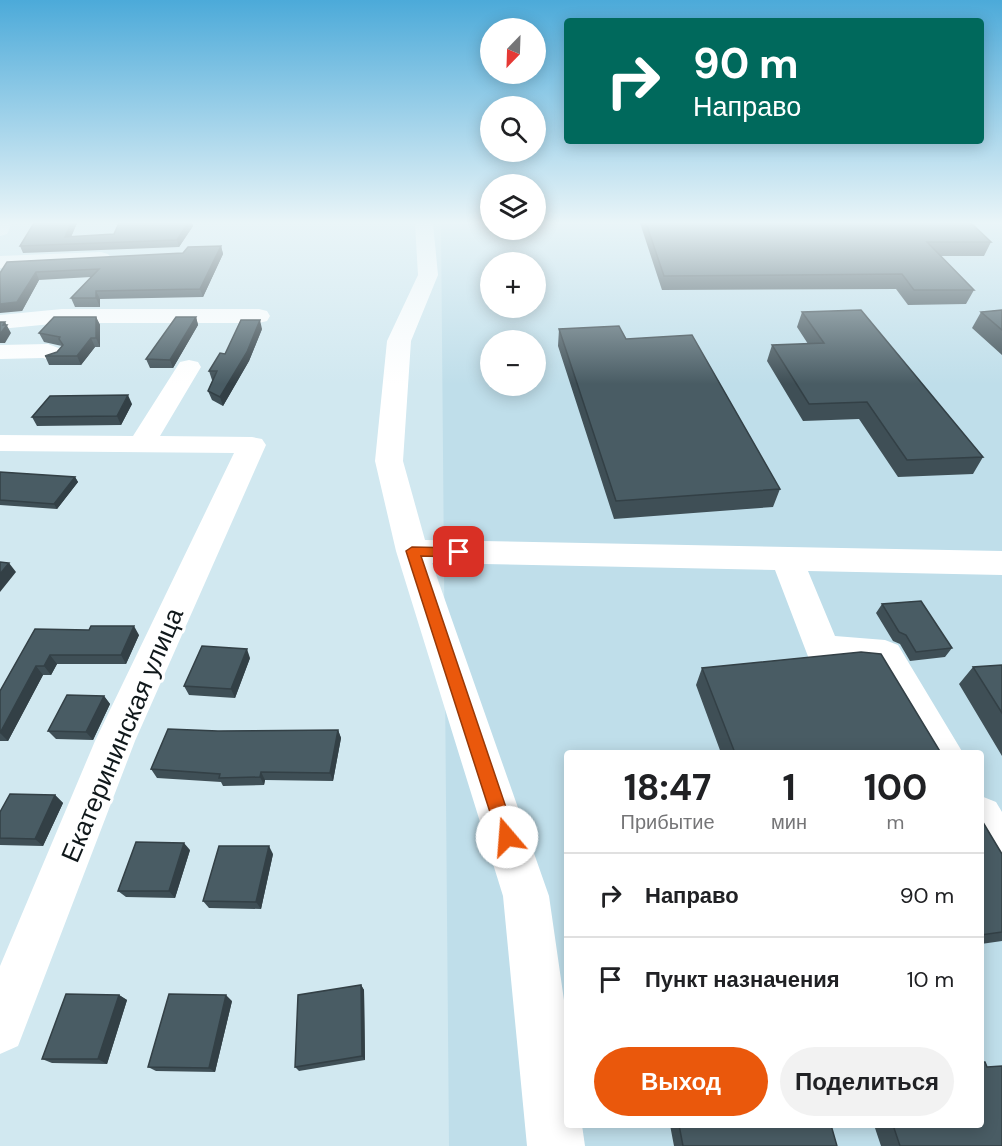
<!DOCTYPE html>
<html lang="ru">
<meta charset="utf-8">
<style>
body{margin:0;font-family:"DM Sans",sans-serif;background:#f2f2f2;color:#202124;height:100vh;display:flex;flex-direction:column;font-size:22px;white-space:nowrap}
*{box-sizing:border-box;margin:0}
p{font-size:20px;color:#757577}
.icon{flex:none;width:33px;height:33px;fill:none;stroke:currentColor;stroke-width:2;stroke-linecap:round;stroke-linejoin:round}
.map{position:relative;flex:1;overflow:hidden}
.side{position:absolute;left:564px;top:750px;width:420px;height:378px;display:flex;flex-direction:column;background:#fff;border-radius:6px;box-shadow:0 3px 15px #0003}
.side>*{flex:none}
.banner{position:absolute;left:564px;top:18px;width:420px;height:126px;border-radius:6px;box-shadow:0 3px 15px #0003;background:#00695c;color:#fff;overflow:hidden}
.needle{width:39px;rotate:203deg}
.buttons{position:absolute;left:480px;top:18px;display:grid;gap:12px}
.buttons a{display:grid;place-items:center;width:66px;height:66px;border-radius:50%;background:#fff;box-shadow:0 3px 15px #0003;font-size:30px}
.pin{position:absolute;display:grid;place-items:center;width:51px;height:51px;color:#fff;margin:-26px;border-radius:12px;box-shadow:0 3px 9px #0006}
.me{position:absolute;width:66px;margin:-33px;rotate:342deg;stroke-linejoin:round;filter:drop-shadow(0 0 4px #0008)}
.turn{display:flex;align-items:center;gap:21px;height:126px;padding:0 30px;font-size:27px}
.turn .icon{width:78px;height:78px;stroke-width:2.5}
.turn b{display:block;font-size:42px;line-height:51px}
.eta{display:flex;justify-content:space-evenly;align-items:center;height:102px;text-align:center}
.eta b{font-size:36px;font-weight:700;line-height:42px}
.action{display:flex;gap:12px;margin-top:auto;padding:12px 30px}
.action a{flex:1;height:69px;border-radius:36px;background:#ea580c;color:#fff;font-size:24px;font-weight:700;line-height:69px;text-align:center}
.action a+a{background:#f2f2f2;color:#202124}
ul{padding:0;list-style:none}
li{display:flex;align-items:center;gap:18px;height:84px;padding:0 30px;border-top:2px solid #e0e0e0}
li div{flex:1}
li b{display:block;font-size:22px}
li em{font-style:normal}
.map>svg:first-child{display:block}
.built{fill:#bfdeea;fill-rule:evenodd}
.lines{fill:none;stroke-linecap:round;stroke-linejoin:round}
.minor{fill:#fff;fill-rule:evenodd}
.wall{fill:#3f4f56}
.shaded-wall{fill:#334046}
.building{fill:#495c64;stroke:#334046;stroke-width:1.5}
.route{fill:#ea580c;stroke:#983908;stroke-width:1.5}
.labels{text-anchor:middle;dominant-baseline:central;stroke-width:6;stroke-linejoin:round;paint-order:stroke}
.near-street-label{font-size:26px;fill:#10181b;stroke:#fff}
</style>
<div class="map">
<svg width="1002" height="1146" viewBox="0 0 1002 1146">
<rect width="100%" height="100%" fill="#d1e8f0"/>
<path class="built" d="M441,223H490V230H536V223H1002V1146H449ZM490,262H536V308H490ZM490,340H536V386H490ZM567,753H981V1125H567Z"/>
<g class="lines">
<path class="minor" d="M0,223H12L7,234L0,236Z
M415,223H433L438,275L411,341L403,461L425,540L1002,551V575L808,571L835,636L885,640L898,645L963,753H921L874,669L822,664L809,659L775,570L432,563L549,896L567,1021V1125H582L585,1146H527L503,896L396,551L375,461L387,341L418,275Z
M101,252L108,254L111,258L108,262L0,268V256Z
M62,309H259L267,311L270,316L267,321L259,323H62L0,329V315Z
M48,344L61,349L65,354L61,359L53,361L43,358L0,359V345Z
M189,360L198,362L201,367L160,436L252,437L262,439L266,445L135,741L18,1046L0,1054V966L95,741L234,453L0,451V435L133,436L180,362Z
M981,796L996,802L1002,812V875L986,869L981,859Z"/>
</g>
<path class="wall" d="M34,223H77L71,237L114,234L193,226L179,247L23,253L20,246Z
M640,223H971L991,242L984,256H941L974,290L966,304L908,305L896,289L662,290Z
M221,246L223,254L203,297L100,299V307H75L71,298L91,277L39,280L22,311L0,273L183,253Z
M1002,310V355L972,328L981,312Z
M802,312L983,457L973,474L898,477L859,419L803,421L767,361L772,345L808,344L797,327Z
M96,317L100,325V347H95L81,365H49L45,356L57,352L62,346L44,342L39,333Z
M196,317L198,325L173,368H150L146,359Z
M262,329L249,361L223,406L212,400L208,391L213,380H212L209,371L225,354Z
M559,329L626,339L780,489L773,507L614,519L558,346Z
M132,404L121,425L37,426L32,417Z
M0,472L75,477L78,482L57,509L0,505Z
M882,604L952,648L945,657L910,661L900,644L893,641L876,613Z
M35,629L139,635L126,664H57L51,675H43L8,741H0V691Z
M250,658L235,698L189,695L184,686Z
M1002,665V756L959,684L973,667Z
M702,668L941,753H721L696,685Z
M104,696L110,704L93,740L56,739L48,731Z
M338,730L341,738L333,781L265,780L264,785L223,786L221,782L157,778L151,769L218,731Z
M55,795L63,803L43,846L0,845V812Z
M981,819L1002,854V941L981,944Z
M190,850L175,898L126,897L118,891Z
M273,854L261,909L209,908L203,901Z
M361,985L364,990L365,1060L299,1071L295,1067Z
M119,995L127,1000L107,1064L52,1063L42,1059Z
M232,1001L215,1072L156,1071L148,1067Z
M987,1067L1002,1146H881L874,1125H981Z
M670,1125H831L837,1146H674Z"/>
<path class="shaded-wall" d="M71,223H77L68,244L65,237Z
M188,223H192L193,226L179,247L177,240Z
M221,246L223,254L203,297L200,289Z
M36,272L39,280L22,311L0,313V304Z
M96,291L100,299V307L96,298Z
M96,317L100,325V347L96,338Z
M196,317L198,325L173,368L170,360Z
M260,320L262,329L249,361L223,406L220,397Z
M5,322L11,333L5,343H0V334L3,325Z
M91,338L95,347L81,365L77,356Z
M128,395L132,404L121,425L117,416Z
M75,477L78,482L57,509L54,504Z
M9,563L16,572L0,592V574Z
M134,626L139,635L126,664L121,655Z
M247,649L250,658L235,698L231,689Z
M50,655L57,664L51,675L44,666Z
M36,666L43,675L8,741L0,733Z
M104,696L110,704L93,740L86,732Z
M338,730L341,738L333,781L330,773Z
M261,772L265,780L264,785L260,777Z
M55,795L63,803L43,846L35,839Z
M184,843L190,850L175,898L169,891Z
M269,846L273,854L261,909L256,902Z
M361,985L364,990L365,1060L362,1056Z
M119,995L127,1000L107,1064L98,1059Z
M226,995L232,1001L215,1072L209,1068Z"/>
<path class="building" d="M34,223H71L65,237L114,234L119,223H188L177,240L20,246Z
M646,223H971L991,242H927L974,290H914L902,274L664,276Z
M221,246L200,289L96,291V298H71L99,269L36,272L17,302L0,304V273L7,262L183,253L188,247Z
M861,310L983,457L907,460L867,402L809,404L772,345L824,343L802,312Z
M1002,310V330L981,312Z
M54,317H96V338H91L77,356H45L57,352L63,345L59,339L60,337L39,333Z
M176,317H196L170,360L146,359Z
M241,320H260L247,352L220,397L208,391L217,371H209L220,353L225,354Z
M0,322H5L3,325H7L0,334Z
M619,326L626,339L692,335L780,489L616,501L559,329Z
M128,395L117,416L32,417L50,396Z
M0,472L75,477L54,504L0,500Z
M0,562L9,563L0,574Z
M921,601L952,648L916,652L906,635L899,632L882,604Z
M91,626H134L121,655H50L44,666H36L0,733V691L35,629L89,630Z
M202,646L247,649L231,689L184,686Z
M861,652L881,654L941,753H735L702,668Z
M1002,665V713L973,667Z
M67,695L104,696L86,732L48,731Z
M168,729L218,731L338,730L330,773L261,772L260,777L219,778L220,774L151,769Z
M10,794L55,795L35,839L0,838V812Z
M981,819L1002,854V932L981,935Z
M136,842L184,843L169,891H118Z
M219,846H269L256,902L203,901Z
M361,985L362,1056L295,1067L298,995Z
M66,994L119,995L98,1059H42Z
M169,994L226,995L209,1068L148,1067Z
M981,1062H985L987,1067L1002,1066V1146H900L893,1125H981Z
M679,1125H831L837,1146H683Z"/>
<linearGradient id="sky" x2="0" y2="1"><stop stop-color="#4caad9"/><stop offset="0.58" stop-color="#eaf5f8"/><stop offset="1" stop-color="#eaf5f8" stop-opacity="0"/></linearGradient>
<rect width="1002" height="384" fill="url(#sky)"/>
<path class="route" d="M412,547L459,548L466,552L459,557L421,556L516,837L513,843L507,846L500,843L498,837L406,551Z"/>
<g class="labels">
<g class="near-street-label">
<text transform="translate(122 735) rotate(-67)">Екатерининская улица</text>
</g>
</g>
</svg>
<div class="buttons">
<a><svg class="needle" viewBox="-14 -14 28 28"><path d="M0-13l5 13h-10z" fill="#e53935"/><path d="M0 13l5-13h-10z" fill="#757577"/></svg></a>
<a><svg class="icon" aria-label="search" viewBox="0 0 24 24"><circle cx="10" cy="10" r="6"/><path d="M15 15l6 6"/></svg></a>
<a><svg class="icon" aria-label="layers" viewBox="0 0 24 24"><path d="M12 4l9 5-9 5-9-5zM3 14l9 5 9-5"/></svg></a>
<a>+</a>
<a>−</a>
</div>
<div class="pin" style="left:459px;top:552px;background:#d93025"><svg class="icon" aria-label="arrive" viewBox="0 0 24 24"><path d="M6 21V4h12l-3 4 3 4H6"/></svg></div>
<svg class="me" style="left:507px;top:837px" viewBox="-20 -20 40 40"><circle r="19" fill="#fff"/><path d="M0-13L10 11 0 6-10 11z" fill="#ea580c"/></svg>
<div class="banner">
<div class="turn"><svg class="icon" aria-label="right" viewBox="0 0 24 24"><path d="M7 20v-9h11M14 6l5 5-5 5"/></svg><div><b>90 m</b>Направо</div></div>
</div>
<section class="side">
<div class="eta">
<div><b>18:47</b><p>Прибытие</p></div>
<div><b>1</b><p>мин</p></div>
<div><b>100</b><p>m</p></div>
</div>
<ul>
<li><svg class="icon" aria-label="right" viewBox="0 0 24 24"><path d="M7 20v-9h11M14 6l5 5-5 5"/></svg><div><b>Направо</b></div><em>90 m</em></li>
<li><svg class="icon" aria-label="arrive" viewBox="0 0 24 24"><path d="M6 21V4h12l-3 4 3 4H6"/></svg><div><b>Пункт назначения</b></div><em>10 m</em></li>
</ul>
<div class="action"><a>Выход</a><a>Поделиться</a></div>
</section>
</div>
